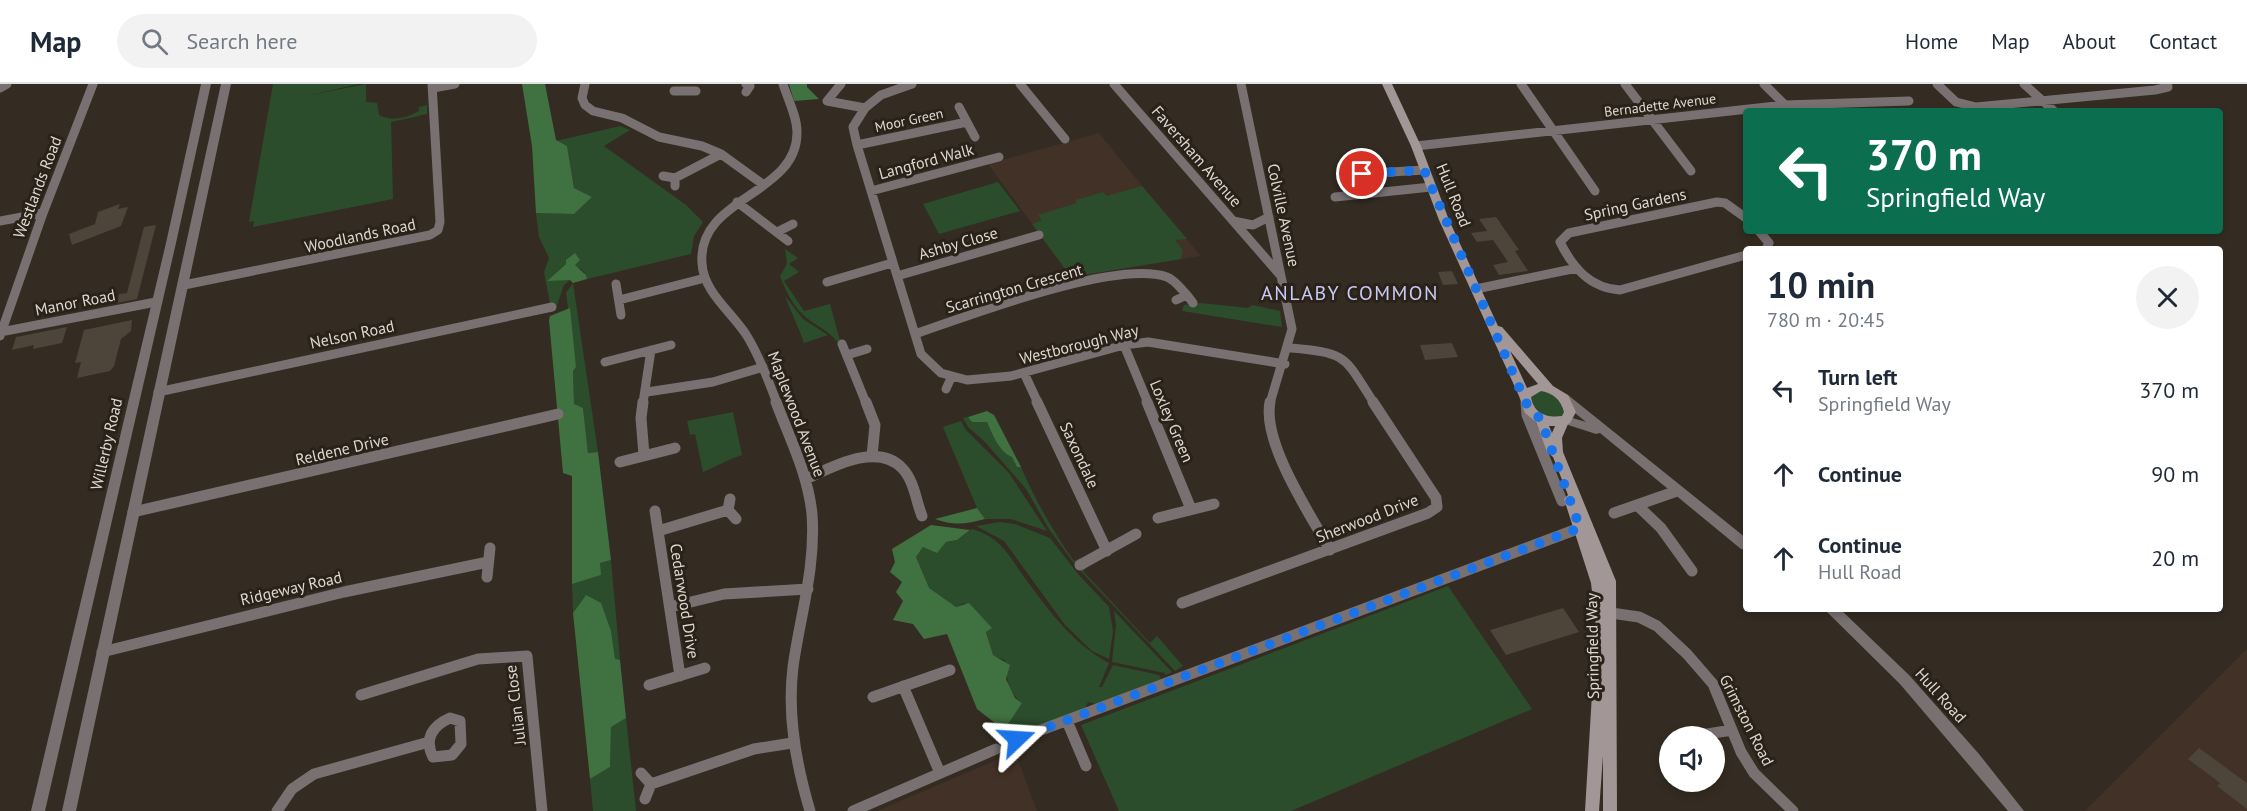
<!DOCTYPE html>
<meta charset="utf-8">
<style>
body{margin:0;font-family:"PT Sans",sans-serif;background:#f2f2f3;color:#1f2937;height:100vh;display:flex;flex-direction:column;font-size:22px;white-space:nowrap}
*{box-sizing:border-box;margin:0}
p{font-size:20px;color:#747a83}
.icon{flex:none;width:33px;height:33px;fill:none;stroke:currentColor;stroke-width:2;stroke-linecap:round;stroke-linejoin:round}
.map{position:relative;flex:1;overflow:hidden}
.panel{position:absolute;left:1743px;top:162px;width:480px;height:366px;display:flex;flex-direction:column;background:#fff;border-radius:6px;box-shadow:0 3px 9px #0003}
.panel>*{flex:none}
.hud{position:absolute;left:1743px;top:24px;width:480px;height:126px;border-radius:6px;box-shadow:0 3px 9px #0003;background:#0b6e4f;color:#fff;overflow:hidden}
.tools{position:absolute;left:1659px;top:642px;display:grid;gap:12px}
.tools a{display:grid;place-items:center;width:66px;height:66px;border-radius:50%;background:#fff;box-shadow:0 3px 9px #0003;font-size:30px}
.pin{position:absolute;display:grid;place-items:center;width:51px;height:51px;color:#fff;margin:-26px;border:3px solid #fff;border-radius:50%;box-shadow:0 2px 6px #0007}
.me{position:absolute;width:66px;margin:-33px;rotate:70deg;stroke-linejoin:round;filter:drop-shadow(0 0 4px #0008)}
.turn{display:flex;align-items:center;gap:21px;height:126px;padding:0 24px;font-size:27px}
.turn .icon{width:78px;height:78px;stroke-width:2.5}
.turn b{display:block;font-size:42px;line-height:51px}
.round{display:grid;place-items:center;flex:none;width:63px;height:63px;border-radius:32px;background:#f2f2f3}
.head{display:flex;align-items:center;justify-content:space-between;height:102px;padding:0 24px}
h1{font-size:36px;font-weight:700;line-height:45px}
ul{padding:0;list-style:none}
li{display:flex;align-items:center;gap:18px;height:84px;padding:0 24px}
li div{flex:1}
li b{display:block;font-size:22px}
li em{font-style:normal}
header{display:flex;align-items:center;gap:36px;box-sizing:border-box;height:84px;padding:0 30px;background:#fff;border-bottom:2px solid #e0e1e3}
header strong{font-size:28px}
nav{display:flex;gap:33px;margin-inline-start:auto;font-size:21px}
.search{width:420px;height:54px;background:#f2f2f3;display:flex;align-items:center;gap:15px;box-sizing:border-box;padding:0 21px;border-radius:33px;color:#747a83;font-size:22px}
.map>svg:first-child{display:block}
.education{fill:#423127}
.green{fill:#2b4d2b}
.forest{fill:#407140}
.building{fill:#4d443a}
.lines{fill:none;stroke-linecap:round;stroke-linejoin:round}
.minor-far1{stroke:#787071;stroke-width:9}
.minor{stroke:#787071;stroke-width:11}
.tertiary{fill:#787071;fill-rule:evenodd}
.secondary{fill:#a29696;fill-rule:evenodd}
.route{stroke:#1a73e8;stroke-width:10;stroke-dasharray:0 18}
.labels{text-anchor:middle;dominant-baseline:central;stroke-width:6;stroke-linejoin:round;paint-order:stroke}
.far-street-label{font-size:14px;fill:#ded8d2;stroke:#2a2219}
.street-label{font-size:16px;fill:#ded8d2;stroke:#2a2219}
.quarter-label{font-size:20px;letter-spacing:1.5px;fill:#c8caf5;stroke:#2a2219}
</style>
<header>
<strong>Map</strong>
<div class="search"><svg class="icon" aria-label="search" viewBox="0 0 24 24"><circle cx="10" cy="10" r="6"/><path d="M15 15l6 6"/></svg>Search here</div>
<nav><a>Home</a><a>Map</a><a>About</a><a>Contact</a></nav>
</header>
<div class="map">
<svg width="2247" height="727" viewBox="0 0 2247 727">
<rect width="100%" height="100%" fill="#342c22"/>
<path class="education" d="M1099,49L1129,86L1201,172L1071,193L988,80Z
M2247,565V727H2085Z
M1015,668L1037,727H877Z"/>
<path class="green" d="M273,0H358L311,11L366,0V18L377,19L379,31C392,38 407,34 419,27V23L427,21V30L391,38L393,115L253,143L254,137L249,138Z
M620,42L630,46L604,62L686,121L703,138L694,152L691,170L587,195C585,185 576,181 566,180L548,196H570L564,201L557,221L551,224L544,188L549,174L539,153L536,129L574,130L592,113L574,104L567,62L556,57Z
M998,98L1020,127L939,150L923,120Z
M1142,102L1187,155L1175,156L1183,166L1181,175L1071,193L1032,140L1042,136L1038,131L1077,119L1076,116L1103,108L1107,112Z
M785,165L798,174L789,180L799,188L784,197L804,227L830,220L840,257L837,258C831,248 817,242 808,235C794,224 786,208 780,192L787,180Z
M573,199L598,368L588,369L583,324L574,321L573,287L576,283L566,209Z
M785,212L803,235L828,251L804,259C798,241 790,226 785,212Z
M1201,219L1248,224L1252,221L1280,227L1282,243L1182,227L1184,221Z
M1536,306L1550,308L1566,323L1563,332L1551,335C1541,329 1531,324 1531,311Z
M733,328L742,371C726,376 718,382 703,388L695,350L690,351L687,337Z
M968,333L973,338H987C992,350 1000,368 1012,373L1017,383H1021C1033,412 1055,451 1074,477L1080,474L1083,478L1076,482L1049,445L1026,405L985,358L968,343L963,334Z
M961,337L965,345L1009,389L1047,447L1011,435H985L977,424L943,343Z
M1000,438L1015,440L1050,454L1078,490L1109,523L1113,547L1109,575L1092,567L1065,541L1004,457L976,442Z
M972,445C1003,453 1012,478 1030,501C1053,532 1075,561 1109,579L1099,603H1102L1113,581L1159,591L1161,595L1096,620L1088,618L1083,628L1018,652L1007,642L1022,619C1008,608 1006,592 1005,576L993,572L986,547L991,544L964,519L956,523L928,504L916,473L923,463L957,456Z
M611,476L620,576H615L611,547L586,511L573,529L572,500L600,491V479Z
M1083,481L1086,485L1083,487L1150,559L1157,552L1183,582L1175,587L1078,484Z
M1448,502L1532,625L1291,727H1119L1081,641Z
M1114,527L1172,588L1166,591L1165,589L1112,578L1116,541Z
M626,634L636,727H593L590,695L610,683L611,642Z"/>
<path class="forest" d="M522,0H545L556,56L567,62L574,104L592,113L574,130L536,129L532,62Z
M789,0H807V3L819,15L794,17Z
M575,169L580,176L575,181L586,191L587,195L573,199L570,196L547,197L566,180V176Z
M570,224L576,283L573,287L574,320L583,324L588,369L598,368L611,476L600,479L601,491L572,500V392L563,389L549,236L550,232Z
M987,327L994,331L1021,383H1017L1012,373C1000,369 992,350 987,338H972L968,333Z
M977,424L985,435C967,440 953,442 935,435Z
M931,441L970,446L957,456L946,458L937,469L923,463L916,473L929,504L956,523L969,519L992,544L986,548L993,571L1010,581L1006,595L1015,614L1022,619L1007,642L995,639L977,625L947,550L924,555L913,540L893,536L903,517L896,508L902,498L890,488L895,478L892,465Z
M586,511L601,519L611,547L615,575L620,576L626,634L611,643L610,683L590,695L573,529Z"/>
<path class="building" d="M120,120L118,125L128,123L121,142L72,161L69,150L95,140L98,128Z
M1496,133L1519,166L1515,167L1528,187L1499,191L1493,181L1508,178L1493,156L1477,158L1471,149L1487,147L1479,135Z
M156,141L137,215L117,219L119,210L127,209L144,143Z
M1452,187L1458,200L1443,201L1438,188Z
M132,236L131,247L121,255L114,282L110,287L77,294L81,278L75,279L84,246Z
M67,243L62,259L33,265L34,261L12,266L16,253Z
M1452,259L1458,273L1425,276L1420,261Z
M1563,524L1579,548L1506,571L1490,546Z
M2199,664L2247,699V725L2217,702L2220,699L2188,675Z"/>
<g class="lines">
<path class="minor-far1" d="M585,0L582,14L585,21L593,27L622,34L659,53L702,62L721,70L764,101
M746,0L750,2L746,8
M841,0L827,17L865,24L853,43L857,61L921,270L941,289L967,296L1011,292L1124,261L1148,258L1285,280
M1020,0L1065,55
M1114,0L1281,192
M1241,0L1292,245L1270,319
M1521,0L1595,107
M1625,0L1691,87
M1764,0L1788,24
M1937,0L1956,18L1976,23L2155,6L2168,3L2167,0
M2024,0L2054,27
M0,4L7,0
M433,4L455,0
M674,7H696
M959,23L975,53
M865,24L881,11L912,0
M857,61L967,38
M1416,62L1785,21L1909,17
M1342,91L1424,86
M663,92L675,94V102
M675,94L721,70
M871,107L999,73
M1335,113L1431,103
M737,118L788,157
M1746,134L1725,119L1717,118L1569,149L1560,158C1573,184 1590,204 1620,206L1746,171
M0,137L43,129
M1233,137L1253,141L1269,133
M1759,147L1769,159L1766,165
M777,148L793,140
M897,192L1039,151
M827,198L892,179
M616,200L621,231
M184,201L430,151L438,146L440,138L432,0
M1476,205L1577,184
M619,216L705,194
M1176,216L1187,211L1193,219
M0,248L156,218
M915,250C968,232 1116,175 1167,193C1175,196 1181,205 1187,211
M0,252L43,129L93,0
M842,260L866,319
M1124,261L1148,319
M1291,264C1349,269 1344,273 1374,319
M847,271L867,265
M605,278L671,261
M1024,289L1038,319
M946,305L951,294
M158,308L552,223
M647,308L713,298L763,283
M643,319L651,266
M777,319C768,296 760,273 747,252C733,229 703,208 702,179C697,113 798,111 797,48C797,32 788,16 783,0"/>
<path class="minor" d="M643,318L641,334L644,371
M776,318C790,355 808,390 812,430C816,483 800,532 793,583C787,632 796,680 810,727
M866,318L875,341L872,372
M1037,318L1107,467
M1147,318L1191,425
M1270,318C1262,359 1310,430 1330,466
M1526,319L1527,331L1562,417
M620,378L675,364
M806,395C832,383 877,358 902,384C914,396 916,417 922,432
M730,415L728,426L736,435
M1638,422L1661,444L1692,487
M655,427L680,592
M133,428L558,330
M1614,429L1677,407
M1158,434L1214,420
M658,447L728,426
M1080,481L1136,450
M487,493L490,464
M1182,519L1428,429L1437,423L1436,414L1373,318
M670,523L724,510L808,505
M1611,529L1639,533L1657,542L1687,570L1713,600L1741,668L1754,689L1793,727
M102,568L344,508L488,478
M649,601L705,584
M903,602L940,689
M361,611L478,575L527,572L542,727
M873,613L950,586
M450,634L460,637L461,660L452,671L433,673C424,655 432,642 450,634Z
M1067,637L1086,682
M1695,652L1732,646
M1017,655L1580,444
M641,689L651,700L645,715
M651,700L754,665L792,659
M277,727L292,705L314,690L429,658
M853,727L996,665"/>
<path class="tertiary" d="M201,0H211L176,159L45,727H31L166,159Z
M221,0H231L76,727H62Z
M1564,310L1568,311L1746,454V466L1741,465L1600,349L1596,350L1562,339L1560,336L1566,332L1586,338L1560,317L1558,314L1560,311Z
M1824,525H1840L1909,591L1979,670L2024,727H2008L1900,600Z"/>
<path class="secondary" d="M1382,0H1392L1421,62L1449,136L1498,242L1502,243L1553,302L1568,311L1576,328L1570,339L1568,340L1562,354L1563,368L1616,497L1617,727H1603V672L1599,727H1585L1596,543L1591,499L1564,415L1568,411L1553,373L1547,368L1536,338L1525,329L1519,312L1439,136L1411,62ZM1510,267L1538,300L1527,304ZM1541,307C1553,309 1561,316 1564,328L1562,332C1547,334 1534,330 1531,313ZM1549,342H1555L1552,349Z"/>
</g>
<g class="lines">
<path class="route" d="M1017,655L1580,444L1541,336L1526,319L1424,86L1362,90"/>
</g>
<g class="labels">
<g class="far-street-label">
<text transform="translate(1660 21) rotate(-7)">Bernadette Avenue</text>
<text transform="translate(909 36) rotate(-12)">Moor Green</text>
</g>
<g class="street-label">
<text transform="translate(1197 72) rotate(49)">Faversham Avenue</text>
<text transform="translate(926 77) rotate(-15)">Langford Walk</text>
<text transform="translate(37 103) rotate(-69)">Westlands Road</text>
<text transform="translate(1454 111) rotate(68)">Hull Road</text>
<text transform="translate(1635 120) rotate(-12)">Spring Gardens</text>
<text transform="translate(1284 131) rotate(78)">Colville Avenue</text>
<text transform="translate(360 151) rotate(-12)">Woodlands Road</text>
<text transform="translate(958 159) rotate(-16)">Ashby Close</text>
<text transform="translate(1014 204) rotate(-16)">Scarrington Crescent</text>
<text transform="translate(75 218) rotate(-11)">Manor Road</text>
<text transform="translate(352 250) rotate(-12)">Nelson Road</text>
<text transform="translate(1079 260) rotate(-14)">Westborough Way</text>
<text transform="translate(797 330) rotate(69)">Maplewood Avenue</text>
<text transform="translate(1172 337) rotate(67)">Loxley Green</text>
<text transform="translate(106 360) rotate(-77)">Willerby Road</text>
<text transform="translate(342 365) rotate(-13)">Reldene Drive</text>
<text transform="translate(1080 371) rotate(65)">Saxondale</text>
<text transform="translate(1367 434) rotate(-21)">Sherwood Drive</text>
<text transform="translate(291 504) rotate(-13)">Ridgeway Road</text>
<text transform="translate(685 517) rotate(81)">Cedarwood Drive</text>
<text transform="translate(1592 562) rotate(-91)">Springfield Way</text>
<text transform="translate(1941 611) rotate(48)">Hull Road</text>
<text transform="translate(515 621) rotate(-97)">Julian Close</text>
<text transform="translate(1747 636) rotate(63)">Grimston Road</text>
</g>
<g class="quarter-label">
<text x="1350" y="209">ANLABY COMMON</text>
</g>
</g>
</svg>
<div class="tools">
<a><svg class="icon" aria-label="sound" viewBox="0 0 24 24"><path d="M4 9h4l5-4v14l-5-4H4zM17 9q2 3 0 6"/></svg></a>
</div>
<div class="pin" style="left:1362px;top:90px;background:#d93025"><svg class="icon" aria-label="arrive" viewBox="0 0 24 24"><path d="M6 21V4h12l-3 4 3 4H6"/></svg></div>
<svg class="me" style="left:1017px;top:655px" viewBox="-20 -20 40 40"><path d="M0-17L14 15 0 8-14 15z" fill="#1a73e8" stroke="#fff" stroke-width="4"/></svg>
<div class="hud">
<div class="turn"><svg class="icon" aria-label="left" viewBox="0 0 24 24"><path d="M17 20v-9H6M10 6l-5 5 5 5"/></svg><div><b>370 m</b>Springfield Way</div></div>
</div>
<section class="panel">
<div class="head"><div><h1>10 min</h1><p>780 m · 20:45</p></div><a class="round"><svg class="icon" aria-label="close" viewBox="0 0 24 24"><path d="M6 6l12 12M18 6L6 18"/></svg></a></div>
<ul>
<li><svg class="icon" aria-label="left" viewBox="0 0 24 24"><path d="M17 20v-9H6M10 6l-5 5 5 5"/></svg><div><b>Turn left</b><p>Springfield Way</p></div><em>370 m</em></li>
<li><svg class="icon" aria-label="ahead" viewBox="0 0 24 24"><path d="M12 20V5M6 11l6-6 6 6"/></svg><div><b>Continue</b></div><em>90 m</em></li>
<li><svg class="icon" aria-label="ahead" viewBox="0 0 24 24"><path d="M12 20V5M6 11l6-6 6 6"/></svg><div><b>Continue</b><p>Hull Road</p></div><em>20 m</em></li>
</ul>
</section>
</div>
